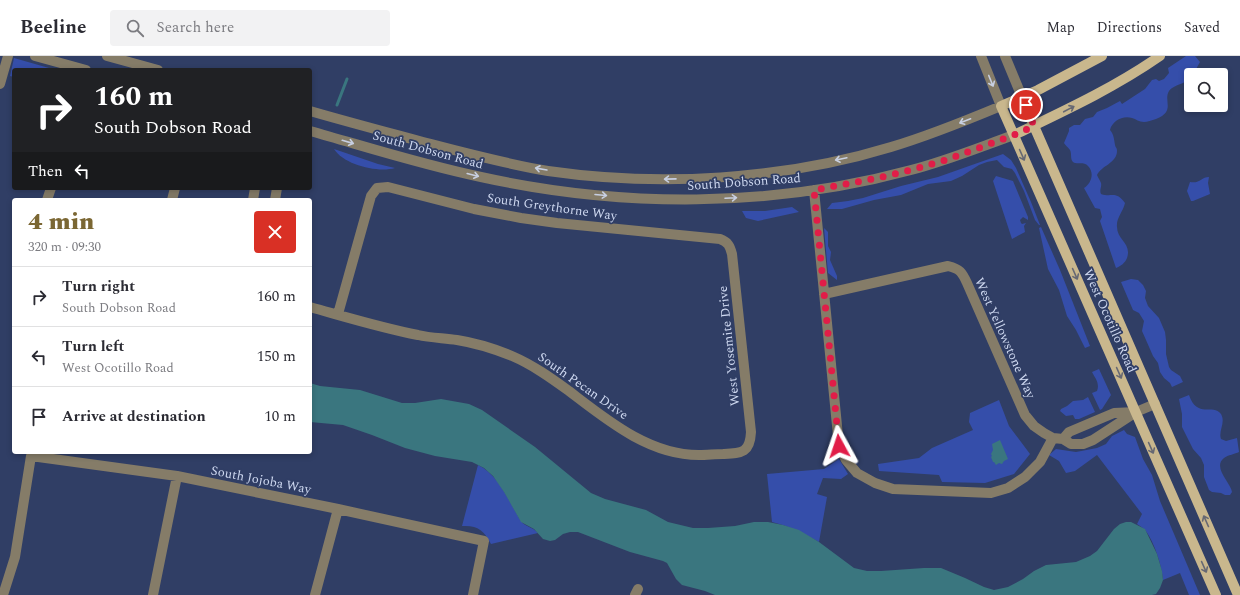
<!DOCTYPE html>
<meta charset="utf-8">
<style>
body{margin:0;font-family:Spectral,serif;background:#f2f2f3;color:#2b2b33;height:100vh;display:flex;flex-direction:column;font-size:15px;white-space:nowrap}
*{box-sizing:border-box;margin:0}
p{font-size:13px;color:#7c7c81}
.icon{flex:none;width:22px;height:22px;fill:none;stroke:currentColor;stroke-width:2;stroke-linecap:round;stroke-linejoin:round}
.map{position:relative;flex:1;overflow:hidden}
.sheet{position:absolute;left:12px;top:142px;width:300px;height:256px;display:flex;flex-direction:column;background:#fff;border-radius:4px;box-shadow:0 2px 6px #0003}
.sheet>*{flex:none}
.guide{position:absolute;left:12px;top:12px;width:300px;height:122px;border-radius:4px;box-shadow:0 2px 6px #0003;background:#202124;color:#fff;overflow:hidden}
.buttons{position:absolute;left:1184px;top:12px;display:grid;gap:8px}
.buttons a{display:grid;place-items:center;width:44px;height:44px;border-radius:4px;background:#fff;box-shadow:0 2px 6px #0003;font-size:20px}
.pin{position:absolute;display:grid;place-items:center;width:34px;height:34px;color:#fff;margin:-17px;border:2px solid #fff;border-radius:50%;box-shadow:0 1px 4px #0007}
.me{position:absolute;width:44px;margin:-22px;rotate:355deg;stroke-linejoin:round;filter:drop-shadow(0 0 3px #0008)}
.turn{display:flex;align-items:center;gap:14px;height:84px;padding:0 16px;font-size:18px}
.turn .icon{width:52px;height:52px;stroke-width:2.5}
.turn b{display:block;font-size:28px;line-height:34px}
.then{display:flex;align-items:center;height:38px;padding:0 16px;background:#0003;gap:8px;font-size:15px}
.round{display:grid;place-items:center;flex:none;width:42px;height:42px;border-radius:4px;background:#f2f2f3}
.overview{display:flex;align-items:center;justify-content:space-between;height:68px;padding:0 16px}
h1{font-size:24px;font-weight:800;line-height:30px;color:#7b6733}
ul{padding:0;list-style:none}
li{display:flex;align-items:center;gap:12px;height:60px;padding:0 16px;border-top:1px solid #e1e1e2}
li div{flex:1}
li b{display:block;font-size:15px}
li em{font-style:normal}
header{display:flex;align-items:center;gap:24px;box-sizing:border-box;height:56px;padding:0 20px;background:#fff;border-bottom:1px solid #e1e1e2}
header strong{font-size:19px}
nav{display:flex;gap:22px;margin-inline-start:auto;font-size:14px}
.search{width:280px;height:36px;background:#f2f2f3;display:flex;align-items:center;gap:10px;box-sizing:border-box;padding:0 14px;border-radius:4px;color:#7c7c81;font-size:15px}
.map>svg:first-child{display:block}
.green{fill:#354eaa}
.water{fill:#3a767f}
.lines{fill:none;stroke-linecap:round;stroke-linejoin:round}
.stream{stroke:#3a767f;stroke-width:3}
.minor{stroke:#857c68;stroke-width:10}
.major{stroke:#c9b78d;stroke-width:10}
.oneway{stroke:#c7cfe2}
.oneway2{stroke:#666873}
.route{stroke:#e11d48;stroke-width:7;stroke-dasharray:0 12.6}
.labels{text-anchor:middle;dominant-baseline:central;stroke-width:3.5;stroke-linejoin:round;paint-order:stroke}
.street-label{font-size:13px;fill:#ced8f0;stroke:#303e65}
</style>
<header>
<strong>Beeline</strong>
<div class="search"><svg class="icon" aria-label="search" viewBox="0 0 24 24"><circle cx="10" cy="10" r="6"/><path d="M15 15l6 6"/></svg>Search here</div>
<nav><a>Map</a><a>Directions</a><a>Saved</a></nav>
</header>
<div class="map">
<svg width="1240" height="539" viewBox="0 0 1240 539">
<rect width="100%" height="100%" fill="#303e65"/>
<path class="green" d="M1186,0H1195L1200,6C1195,15 1191,22 1183,27C1178,29 1172,31 1169,35C1163,45 1176,55 1156,63C1152,64 1147,66 1144,66C1139,66 1136,63 1132,62C1123,59 1112,65 1110,74C1114,79 1114,83 1115,89C1116,93 1117,91 1117,95C1117,107 1101,110 1097,119C1098,122 1100,124 1101,127C1102,131 1099,134 1101,138C1112,142 1115,134 1125,147C1123,156 1116,162 1117,171C1117,184 1132,187 1127,202C1125,207 1121,210 1116,212L1100,165L1102,161L1100,153L1095,152L1084,132C1091,128 1095,117 1088,110C1084,105 1077,109 1073,106C1070,103 1072,98 1070,94C1068,91 1065,89 1064,87L1069,75V72L1074,69H1080L1085,63L1093,61L1097,56L1107,52L1120,45L1122,48L1145,33L1152,24L1156,23L1159,25L1164,23L1169,17L1168,12Z
M14,2L56,14H14V21L10,20Z
M334,93L378,108L395,112C378,117 344,109 334,93Z
M1003,98L1011,104L1016,112L1031,146L1040,169H1039L1035,164L1024,135L1015,117L1012,113L1004,111L997,104L987,106L979,109L962,120L951,125L928,128L901,139L874,144L842,153H827L832,147L848,145L863,142L901,130L938,121Z
M996,120L1013,125L1028,161V164L1023,161L1020,164L1021,167L1022,168L1026,167L1024,170L1025,176L1012,183L993,125Z
M1209,121L1208,127L1210,138L1193,145H1191L1187,135L1190,126C1200,128 1201,121 1209,121Z
M792,151L799,156L758,165L746,162L742,155H765Z
M1041,171L1060,214L1090,290L1085,292L1076,274L1067,260L1059,234L1048,213L1039,172Z
M824,172L828,176V190L831,196L830,204L837,220V224L828,217Z
M1131,223L1138,224L1143,229L1146,235L1145,242L1148,250L1159,262L1165,276L1166,284V298L1169,311L1171,314L1180,320L1183,326L1172,331L1170,327L1164,322L1160,316L1158,307L1153,300L1146,284L1142,275L1144,265L1139,257L1133,254L1121,226Z
M1099,313L1111,339L1102,353L1100,354L1092,337L1097,335C1100,327 1095,322 1092,316Z
M1189,339C1197,363 1213,347 1221,358C1226,367 1218,375 1221,383L1226,385L1237,382L1239,396C1235,398 1228,399 1224,402C1212,411 1231,427 1232,436L1230,439H1225L1221,437L1212,436L1209,434L1204,421V409L1201,402L1193,393L1182,371V358L1179,343Z
M1088,341L1095,356L1079,363H1075L1073,359L1066,360L1060,355L1061,353L1067,350L1073,345L1083,344Z
M999,344L1009,370L1030,398L1014,418L985,427L942,426L939,419L879,415L878,408L919,402L932,392L973,374L969,366L970,357Z
M1124,374L1127,378L1135,381L1143,403L1152,419L1160,445L1200,539H1189L1180,517L1163,524C1162,510 1154,485 1145,474C1143,472 1140,470 1137,468L1142,458L1097,399L1075,415L1066,417L1059,405L1049,399L1056,393L1076,396L1097,392L1106,388L1112,380Z
M839,403L848,418L841,423L823,422L817,438L827,441L819,486C803,477 789,470 772,466L767,418L824,413Z
M478,409C495,417 504,435 513,451C516,456 518,461 521,465C524,470 533,471 538,477L491,488C484,474 477,469 462,470Z"/>
<path class="water" d="M310,327L320,330L360,334L402,347H415L441,343L469,348L482,354L535,391L591,437L605,443L646,454L668,466L693,472H708L735,470L754,466H768L783,469L799,474L819,486L854,512L867,515H881L924,512H941L965,522L984,531L994,534L1008,531L1023,523L1034,515L1046,509L1076,506L1090,500L1097,495L1114,473L1120,468L1126,466H1131L1145,473L1157,498L1162,515L1163,524L1160,532L1156,538L1152,539H715L705,535L682,529L676,523L667,507L663,505L630,496L578,476H570L563,478L555,484L550,485L543,483L534,473L521,466L504,436L493,420L484,412L472,406L435,400L405,392L372,379L343,369L310,366Z
M1000,384L1008,403L1004,405L1002,408L999,407L996,409L994,406H993L991,401L992,400L991,398L993,394L992,388Z"/>
<g class="lines">
<path class="stream" d="M337,49L347,23"/>
<path class="minor" d="M35,0L86,14
M107,0L158,14
M1005,0L1022,41
M0,28L8,0
M310,55C348,66 386,76 423,86C465,97 506,108 548,115C659,131 783,124 891,91C928,80 965,65 1001,50L981,0
M310,75C367,91 423,109 481,121C622,152 771,152 911,114C946,105 980,91 1014,79
M814,134L839,390L846,404L857,417L875,427L893,433L991,437L1008,432L1025,421L1040,406L1053,382
M47,144L51,132
M172,144L175,132
M253,144L255,132
M275,144L277,132
M824,238L948,210C960,213 962,216 967,227L1025,359L1034,370L1044,377L1053,382L1063,383L1071,388H1083L1093,384L1136,356L1155,348
M310,251C346,261 382,272 418,279C431,282 444,282 457,284C476,287 495,293 512,300C533,309 551,322 569,335C607,364 649,399 699,399C707,399 715,398 723,398C742,397 750,397 751,376L732,198C730,190 728,186 720,183L557,167L521,162L474,153L388,131L377,132L371,140L338,258
M1063,383L1069,376L1114,357L1136,356
M3,539L15,501L31,400L177,420L338,453L484,485L473,539
M153,539L177,420
M315,539L338,453
M635,539L638,533"/>
<path class="major" d="M1102,0L1038,34L1001,50L1216,539
M1022,41L1034,70L1238,539
M1014,79C1064,55 1114,32 1160,0"/>
</g>
<defs><path id="oneway-shaft" d="M-6 0H5M1.5-3L5.5 0L1.5 3" fill="none" stroke-width="1.6" stroke-linecap="round" stroke-linejoin="round"/></defs>
<g class="oneway">
<use href="#oneway-shaft" transform="translate(991 25) rotate(68)"/>
<use href="#oneway-shaft" transform="translate(965 65) rotate(159)"/>
<use href="#oneway-shaft" transform="translate(348 86) rotate(16)"/>
<use href="#oneway-shaft" transform="translate(841 103) rotate(168)"/>
<use href="#oneway-shaft" transform="translate(541 113) rotate(-170)"/>
<use href="#oneway-shaft" transform="translate(473 119) rotate(14)"/>
<use href="#oneway-shaft" transform="translate(670 123) rotate(179)"/>
<use href="#oneway-shaft" transform="translate(601 139) rotate(5)"/>
<use href="#oneway-shaft" transform="translate(731 142) rotate(-3)"/>
</g>
<g class="oneway2">
<use href="#oneway-shaft" transform="translate(1069 53) rotate(-28)"/>
<use href="#oneway-shaft" transform="translate(1022 99) rotate(66)"/>
<use href="#oneway-shaft" transform="translate(1075 218) rotate(66)"/>
<use href="#oneway-shaft" transform="translate(1119 317) rotate(66)"/>
<use href="#oneway-shaft" transform="translate(1151 392) rotate(66)"/>
<use href="#oneway-shaft" transform="translate(1206 465) rotate(-114)"/>
<use href="#oneway-shaft" transform="translate(1204 511) rotate(66)"/>
</g>
<g class="lines">
<path class="route" d="M839,390L814,134L878,122L911,114L946,104L1014,79L1034,70L1026,49"/>
</g>
<g class="labels">
<g class="street-label">
<text transform="translate(428 94) rotate(15)">South Dobson Road</text>
<text transform="translate(744 126) rotate(-4)">South Dobson Road</text>
<text transform="translate(552 151) rotate(8)">South Greythorne Way</text>
<text transform="translate(1110 265) rotate(66)">West Ocotillo Road</text>
<text transform="translate(1005 282) rotate(66)">West Yellowstone Way</text>
<text transform="translate(729 290) rotate(-96)">West Yosemite Drive</text>
<text transform="translate(583 330) rotate(35)">South Pecan Drive</text>
<text transform="translate(261 424) rotate(11)">South Jojoba Way</text>
</g>
</g>
</svg>
<div class="buttons">
<a><svg class="icon" aria-label="search" viewBox="0 0 24 24"><circle cx="10" cy="10" r="6"/><path d="M15 15l6 6"/></svg></a>
</div>
<div class="pin" style="left:1026px;top:49px;background:#d93025"><svg class="icon" aria-label="arrive" viewBox="0 0 24 24"><path d="M6 21V4h12l-3 4 3 4H6"/></svg></div>
<svg class="me" style="left:839px;top:390px" viewBox="-20 -20 40 40"><path d="M0-17L14 15 0 8-14 15z" fill="#e11d48" stroke="#fff" stroke-width="4"/></svg>
<div class="guide">
<div class="turn"><svg class="icon" aria-label="right" viewBox="0 0 24 24"><path d="M7 20v-9h11M14 6l5 5-5 5"/></svg><div><b>160 m</b>South Dobson Road</div></div>
<div class="then">Then<svg class="icon" aria-label="left" viewBox="0 0 24 24"><path d="M17 20v-9H6M10 6l-5 5 5 5"/></svg></div>
</div>
<section class="sheet">
<div class="overview"><div><h1>4 min</h1><p>320 m · 09:30</p></div><a class="round" style="background:#d93025;color:#fff"><svg class="icon" aria-label="close" viewBox="0 0 24 24"><path d="M6 6l12 12M18 6L6 18"/></svg></a></div>
<ul>
<li><svg class="icon" aria-label="right" viewBox="0 0 24 24"><path d="M7 20v-9h11M14 6l5 5-5 5"/></svg><div><b>Turn right</b><p>South Dobson Road</p></div><em>160 m</em></li>
<li><svg class="icon" aria-label="left" viewBox="0 0 24 24"><path d="M17 20v-9H6M10 6l-5 5 5 5"/></svg><div><b>Turn left</b><p>West Ocotillo Road</p></div><em>150 m</em></li>
<li><svg class="icon" aria-label="arrive" viewBox="0 0 24 24"><path d="M6 21V4h12l-3 4 3 4H6"/></svg><div><b>Arrive at destination</b></div><em>10 m</em></li>
</ul>
</section>
</div>
